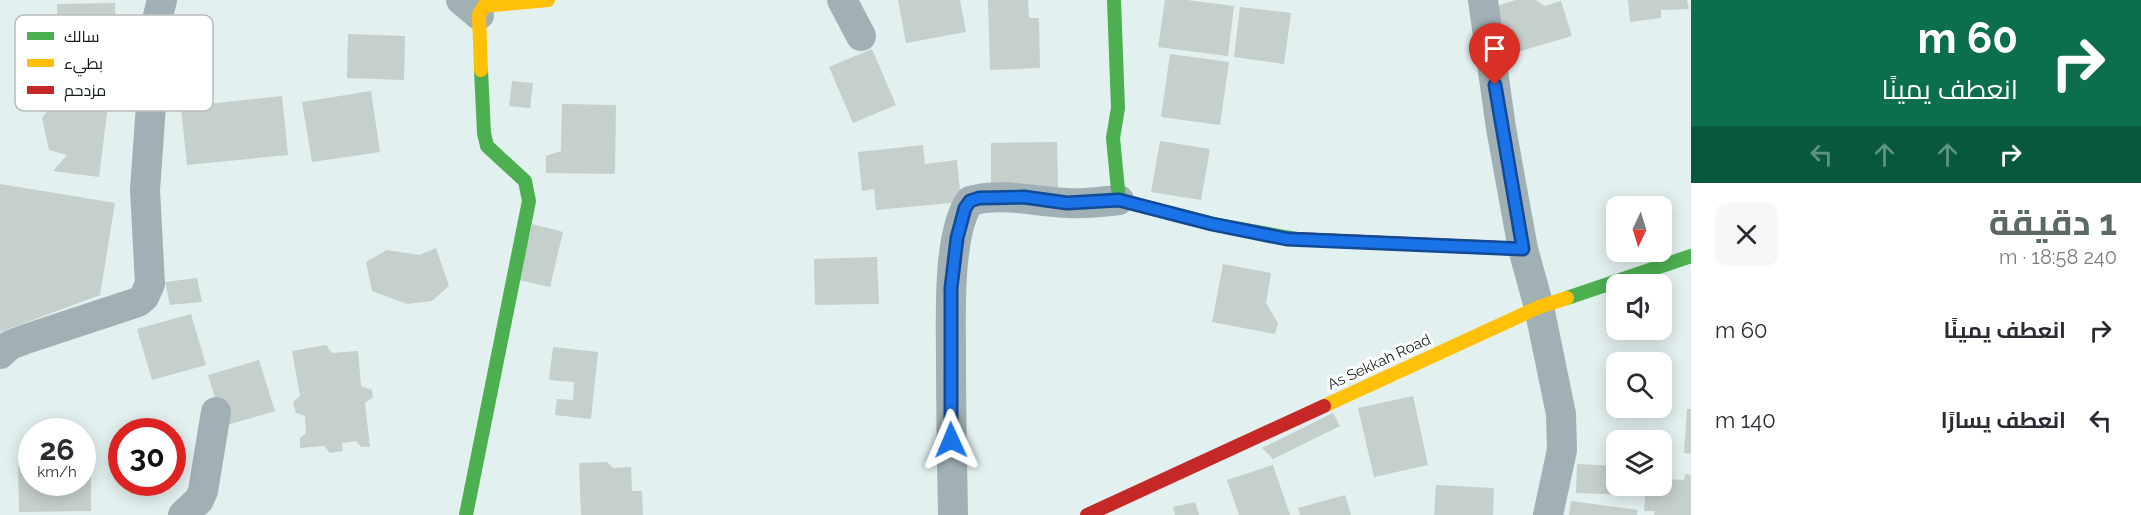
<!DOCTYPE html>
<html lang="ar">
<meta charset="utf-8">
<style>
body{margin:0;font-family:Raleway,Cairo,sans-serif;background:#f7f7f7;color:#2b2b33;direction:rtl;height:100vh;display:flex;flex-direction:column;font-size:22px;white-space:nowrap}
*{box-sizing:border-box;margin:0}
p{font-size:20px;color:#7c7c81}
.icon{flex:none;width:33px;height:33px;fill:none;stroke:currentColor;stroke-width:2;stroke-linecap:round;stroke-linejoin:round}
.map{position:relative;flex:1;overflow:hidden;direction:ltr}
.sheet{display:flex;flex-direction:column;background:#fff;width:450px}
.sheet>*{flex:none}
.guide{background:#0b6e4f;color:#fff;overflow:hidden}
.needle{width:39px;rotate:184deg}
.fabs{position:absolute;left:1606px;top:196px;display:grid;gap:12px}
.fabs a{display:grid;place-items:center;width:66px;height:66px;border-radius:12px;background:#fff;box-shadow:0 3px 15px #0003;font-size:30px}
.speed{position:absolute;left:18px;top:418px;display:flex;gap:12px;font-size:30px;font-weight:700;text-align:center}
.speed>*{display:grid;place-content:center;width:78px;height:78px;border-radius:50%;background:#fff;box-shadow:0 3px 15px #0003;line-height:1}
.speed small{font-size:15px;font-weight:400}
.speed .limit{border:9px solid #d22;background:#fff;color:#111}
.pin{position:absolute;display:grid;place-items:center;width:51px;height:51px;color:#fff;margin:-62px -26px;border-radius:50% 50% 50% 0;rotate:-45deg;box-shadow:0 0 6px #0007}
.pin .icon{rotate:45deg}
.me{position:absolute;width:66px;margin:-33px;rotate:359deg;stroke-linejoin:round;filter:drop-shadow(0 0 4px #0008)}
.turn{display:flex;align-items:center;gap:21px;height:126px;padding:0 24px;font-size:27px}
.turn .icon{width:78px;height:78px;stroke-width:2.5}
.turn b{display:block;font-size:42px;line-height:51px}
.lanes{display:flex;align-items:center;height:57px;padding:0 24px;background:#0003;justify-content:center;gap:30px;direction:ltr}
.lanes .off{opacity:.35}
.round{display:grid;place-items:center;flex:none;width:63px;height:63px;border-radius:12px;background:#f7f7f7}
.summary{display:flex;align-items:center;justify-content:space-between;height:102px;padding:0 24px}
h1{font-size:36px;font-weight:700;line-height:45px;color:#5c6866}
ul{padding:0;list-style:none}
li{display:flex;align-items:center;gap:18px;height:90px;padding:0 24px}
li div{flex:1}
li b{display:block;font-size:22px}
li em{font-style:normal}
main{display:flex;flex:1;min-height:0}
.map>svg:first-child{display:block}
.building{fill:#c5cfcc}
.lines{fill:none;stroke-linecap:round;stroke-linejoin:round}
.street{stroke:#a0b0b4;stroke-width:30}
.fast{stroke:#4caf50;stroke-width:14}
.slow{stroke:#ffc107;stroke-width:14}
.jam{stroke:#c62828;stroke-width:14}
.route-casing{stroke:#114b97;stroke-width:15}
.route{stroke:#1a73e8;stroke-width:10}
.labels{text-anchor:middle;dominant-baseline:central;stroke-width:6;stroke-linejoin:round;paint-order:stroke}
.street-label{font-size:15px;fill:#141e1c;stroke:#fff}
.key{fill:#fff;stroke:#b8bcbb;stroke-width:1.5}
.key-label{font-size:16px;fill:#141e1c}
</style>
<main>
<section class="sheet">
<div class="guide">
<div class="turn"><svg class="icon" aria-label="right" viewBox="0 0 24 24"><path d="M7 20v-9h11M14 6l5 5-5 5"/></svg><div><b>60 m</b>انعطف يمينًا</div></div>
<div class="lanes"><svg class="icon off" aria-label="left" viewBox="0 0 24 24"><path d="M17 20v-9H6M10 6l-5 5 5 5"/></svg><svg class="icon off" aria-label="ahead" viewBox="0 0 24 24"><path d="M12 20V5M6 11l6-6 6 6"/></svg><svg class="icon off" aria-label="ahead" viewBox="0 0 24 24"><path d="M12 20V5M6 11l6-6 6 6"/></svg><svg class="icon" aria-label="right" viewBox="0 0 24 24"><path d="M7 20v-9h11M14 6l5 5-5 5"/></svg></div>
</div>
<div class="summary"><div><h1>1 دقيقة</h1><p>240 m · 18:58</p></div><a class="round"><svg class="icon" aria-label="close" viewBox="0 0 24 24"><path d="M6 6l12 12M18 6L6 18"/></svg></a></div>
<ul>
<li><svg class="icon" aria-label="right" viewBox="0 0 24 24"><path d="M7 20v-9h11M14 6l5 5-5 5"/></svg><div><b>انعطف يمينًا</b></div><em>60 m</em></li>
<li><svg class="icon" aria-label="left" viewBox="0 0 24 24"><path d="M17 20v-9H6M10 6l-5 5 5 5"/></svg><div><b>انعطف يسارًا</b></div><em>140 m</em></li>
</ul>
</section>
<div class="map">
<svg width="1691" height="515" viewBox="0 0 1691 515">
<rect width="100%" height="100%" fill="#e2f0ef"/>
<path class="building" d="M898,0H960L966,32L906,43Z
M988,0H1028L1029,18H1039L1040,68L990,70Z
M1165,0H1187L1234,6L1228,56L1158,47Z
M1516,0H1536L1545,6L1561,1L1572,36L1504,56L1490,8Z
M1628,0H1687L1689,9L1661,10V18L1630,22Z
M115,3L116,52L58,53L57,4Z
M1240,7L1291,13L1284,64L1234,57Z
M348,34L405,36L404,80L347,78Z
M872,49L896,105L853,123L829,67Z
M1170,54L1229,62L1220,125L1161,117Z
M512,81L533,83L530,108L509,106Z
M63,90L109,97L99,177L53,171L67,155L49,150L42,118Z
M371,91L380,152L312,162L302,102Z
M282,96L288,155L187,165L181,107Z
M562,104L616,105L615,174L546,173V156L561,151Z
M1160,141L1210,149L1201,200L1151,192Z
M1057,142L1058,190H991V143Z
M923,145L925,164L957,160L961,202L876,210L874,189L862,191L858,152Z
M0,184L115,203L100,295L0,332Z
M532,224L563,232L550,287L519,280Z
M436,248L449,286L432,301L407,304L372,291L366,262L387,250L419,255Z
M877,257L879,304L815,305L814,259Z
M1223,264L1271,273L1266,303L1278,323L1275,334L1212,322Z
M197,278L202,302L170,305L165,282Z
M191,314L206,365L152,380L137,329Z
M326,345L332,353L358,351L361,386L372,390L373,397L365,403L370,447H361L356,441L342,443L343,451L330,453L324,446L300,448V438L306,433L305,416L296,413L293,402L300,396L292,351Z
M553,347L598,352L591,419L555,415L557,399L573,400L574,382L549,380Z
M259,360L275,411L224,426L208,375Z
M1413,396L1428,465L1374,477L1358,408Z
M1687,409H1691V454L1684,453Z
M1333,413L1340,426L1273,459L1262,448Z
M18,462H32V483H82V462H91V511L19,512Z
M607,462L613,468L631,467L632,491H642L643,515H581L579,463Z
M1577,464L1617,466V486H1629V495L1576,493Z
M1273,465L1290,515H1239L1227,480Z
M1685,474L1691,475V515H1654L1655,511H1644L1646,486H1662V479L1684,480Z
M1436,485L1494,488L1493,515H1434Z
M1345,495L1351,515H1300L1298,508Z
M1571,501L1638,510L1637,515H1569Z
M1195,502L1199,515H1175L1173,507Z"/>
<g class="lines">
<path class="street" d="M461,0L479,15
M842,0L861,36
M1483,0L1501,128L1523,249L1539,307L1561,414L1562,450L1548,515
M0,354L10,345L26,339L138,302L144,297L150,284L145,190L157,20L162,0
M183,515L199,500L203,491L216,412
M953,515C952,463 951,411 951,359C951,319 947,233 970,201C1003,192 1035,202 1068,203C1085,204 1102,202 1119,200"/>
<path class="fast" d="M1114,0L1118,108L1113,138L1119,200L1212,224L1296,239
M1567,298L1691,256
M466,515L529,201L525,181L487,146L484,133L481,70"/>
<path class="slow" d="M481,70L479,15L484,6L548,0
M1324,406L1539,307L1567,298"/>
<path class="jam" d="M1296,239L1523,249
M1087,515L1324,406"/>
</g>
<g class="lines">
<defs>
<path id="route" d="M951,440V288L957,238L965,208L970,201L979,198L1024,197L1067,203L1119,200L1212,224L1287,239L1523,249L1495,85"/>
</defs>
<use href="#route" class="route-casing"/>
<use href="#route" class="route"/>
</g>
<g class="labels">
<g class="street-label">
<text transform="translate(1379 362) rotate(-25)">As Sekkah Road</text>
</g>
</g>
<rect x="15" y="15" width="198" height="96" rx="9" class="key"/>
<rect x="27" y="32" width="27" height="8" fill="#4caf50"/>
<rect x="27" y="59" width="27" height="8" fill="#ffc107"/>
<rect x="27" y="86" width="27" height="8" fill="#c62828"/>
<g class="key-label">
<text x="64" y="42">سالك</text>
<text x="64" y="69">بطيء</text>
<text x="64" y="96">مزدحم</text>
</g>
</svg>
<div class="fabs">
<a><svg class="needle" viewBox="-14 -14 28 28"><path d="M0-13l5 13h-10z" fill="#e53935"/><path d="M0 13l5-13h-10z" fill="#7c7c81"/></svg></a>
<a><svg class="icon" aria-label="sound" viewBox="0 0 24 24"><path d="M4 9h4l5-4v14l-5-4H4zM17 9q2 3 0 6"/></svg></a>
<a><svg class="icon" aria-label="search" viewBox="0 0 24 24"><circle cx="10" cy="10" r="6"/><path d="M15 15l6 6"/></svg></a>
<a><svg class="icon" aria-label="layers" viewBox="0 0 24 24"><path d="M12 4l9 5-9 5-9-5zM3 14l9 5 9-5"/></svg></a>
</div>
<div class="speed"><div>26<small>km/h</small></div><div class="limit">30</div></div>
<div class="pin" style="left:1495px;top:85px;background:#d93025"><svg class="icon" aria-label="arrive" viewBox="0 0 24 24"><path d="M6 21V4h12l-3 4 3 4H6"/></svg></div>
<svg class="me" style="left:951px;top:440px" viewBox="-20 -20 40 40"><path d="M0-17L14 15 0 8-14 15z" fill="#1a73e8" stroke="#fff" stroke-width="4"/></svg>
</div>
</main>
